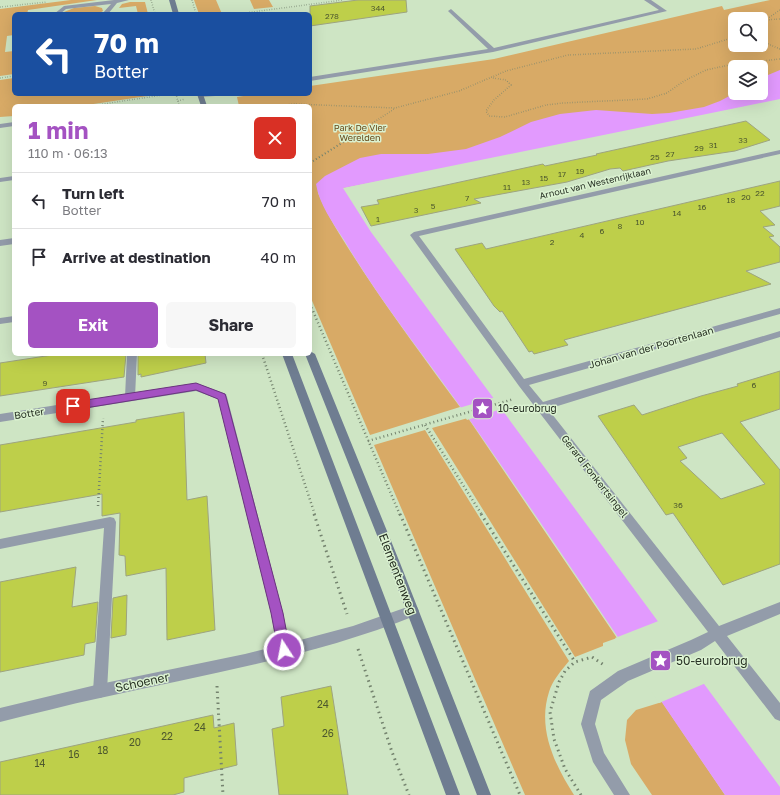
<!DOCTYPE html>
<meta charset="utf-8">
<style>
body{margin:0;font-family:"Golos Text",sans-serif;background:#f7f7f7;color:#2b2b33;height:100vh;display:flex;flex-direction:column;font-size:15px;white-space:nowrap}
*{box-sizing:border-box;margin:0}
p{font-size:13px;color:#7c7c81}
.icon{flex:none;width:22px;height:22px;fill:none;stroke:currentColor;stroke-width:2;stroke-linecap:round;stroke-linejoin:round}
.map{position:relative;flex:1;overflow:hidden}
.details{position:absolute;left:12px;top:104px;width:300px;height:252px;display:flex;flex-direction:column;background:#fff;border-radius:6px;box-shadow:0 4px 16px #0002}
.details>*{flex:none}
.banner{position:absolute;left:12px;top:12px;width:300px;height:84px;border-radius:6px;box-shadow:0 4px 16px #0002;background:#1a4fa0;color:#fff;overflow:hidden}
.buttons{position:absolute;left:728px;top:12px;display:grid;gap:8px}
.buttons a{display:grid;place-items:center;width:40px;height:40px;border-radius:6px;background:#fff;box-shadow:0 4px 16px #0002;font-size:20px}
.pin{position:absolute;display:grid;place-items:center;width:34px;height:34px;color:#fff;margin:-17px;border-radius:8px;box-shadow:0 2px 6px #0006}
.me{position:absolute;width:44px;margin:-22px;rotate:349deg;stroke-linejoin:round;filter:drop-shadow(0 0 3px #0008)}
.turn{display:flex;align-items:center;gap:14px;height:84px;padding:0 16px;font-size:18px}
.turn .icon{width:52px;height:52px;stroke-width:2.5}
.turn b{display:block;font-size:28px;line-height:34px}
.round{display:grid;place-items:center;flex:none;width:42px;height:42px;border-radius:6px;background:#f7f7f7}
.summary{display:flex;align-items:center;justify-content:space-between;height:68px;padding:0 16px}
h1{font-size:24px;font-weight:700;line-height:30px;color:#a452c2}
.cta{display:flex;gap:8px;margin-top:auto;padding:8px 16px}
.cta a{flex:1;height:46px;border-radius:6px;background:#a452c2;color:#fff;font-size:16px;font-weight:700;line-height:46px;text-align:center}
.cta a+a{background:#f7f7f7;color:#2b2b33}
ul{padding:0;list-style:none}
li{display:flex;align-items:center;gap:12px;height:56px;padding:0 16px;border-top:1px solid #e1e1e2}
li div{flex:1}
li b{display:block;font-size:15px}
li em{font-style:normal}
.map>svg:first-child{display:block}
.green{fill:#d8aa66;fill-rule:evenodd}
.water{fill:#e29afe}
.pier{fill:#cee5c4}
.building{fill:#becf4a;stroke:#9da480;fill-rule:evenodd}
.lines{fill:none;stroke-linecap:round;stroke-linejoin:round}
.path-far3{stroke:#74836e;stroke-width:1.5;stroke-dasharray:0.5 2;stroke-linecap:butt}
.path-far2{stroke:#74836e;stroke-width:2;stroke-dasharray:1 2.5;stroke-linecap:butt}
.path-far1{stroke:#74836e;stroke-width:2.5;stroke-dasharray:1 3;stroke-linecap:butt}
.path{stroke:#74836e;stroke-width:3;stroke-dasharray:1.5 4;stroke-linecap:butt}
.lane{fill:#939caa;fill-rule:evenodd}
.street{fill:#939caa;fill-rule:evenodd}
.secondary{fill:#6f7d91;fill-rule:evenodd}
.route{fill:#a452c2;stroke:#6b357e}
.labels{text-anchor:middle;dominant-baseline:central;stroke-width:3;stroke-linejoin:round;paint-order:stroke}
.number-label{font-size:8px;fill:#4d582e}
.far-park-label{font-size:9px;fill:#674a1b;stroke:#dbf2d1}
.far-street-label{font-size:9px;fill:#273024;stroke:#dbf2d1}
.street-label{font-size:10px;fill:#273024;stroke:#dbf2d1}
.poi-label{font-size:10px;fill:#273024;stroke:#dbf2d1;text-anchor:start}
.near-number-label{font-size:10px;fill:#4d582e}
.near-street-label{font-size:12px;fill:#273024;stroke:#dbf2d1}
.near-poi-label{font-size:12px;fill:#273024;stroke:#dbf2d1;text-anchor:start}
</style>
<div class="map">
<svg width="780" height="795" viewBox="0 0 780 795">
<rect width="100%" height="100%" fill="#cee5c4"/>
<path class="green" d="M71,0H97L28,10L27,14H14V35L7,36L5,52L14,51V74L0,76V9Z
M194,0H216L222,14H199Z
M250,0H269L273,7L254,9Z
M770,0H780V95L318,193C329,220 347,246 363,271C394,318 427,362 460,407L370,435L310,296V106H239L237,97L256,94H310V86L494,59L722,6L724,10ZM735,19H761V45H735ZM735,67H761V93H735Z
M130,2H145L148,14H138L136,6L119,8L122,4Z
M95,6L102,8L103,11L98,14H63L64,12L74,8Z
M14,78V94H161L80,106H14V116L0,117V80Z
M468,418L617,638L603,643V646L575,657L432,428Z
M425,430L569,661C561,671 552,681 549,692C537,729 555,765 574,795H525L374,445Z
M662,702L725,795H652L631,764L625,740L627,720L636,710Z"/>
<path class="water" d="M780,70V99L343,188L371,232L780,787V795H725C639,670 556,543 469,419C427,359 381,303 344,240C333,223 319,204 316,184L325,176L360,158L381,154H428L466,149L500,137L531,122L560,114L596,110L652,114L669,113L704,107L720,101L735,93H761V78Z"/>
<path class="pier" d="M496,397L505,408L467,420L459,408Z
M661,620L706,683L659,703L615,638Z"/>
<path class="building" d="M358,0H406L407,12L310,26V6Z
M746,121L770,140L735,151L668,161L623,171L620,168L610,169L567,182L474,199L481,203L371,226L361,207L379,204L377,200L543,164L545,166L597,155L596,154Z
M780,181V206L760,211L775,225L763,227L774,236L769,237L780,247V262L746,271L771,284L564,340L568,345L534,354L532,351L529,352L502,311L500,312L494,306L455,249L482,243L486,249Z
M59,354H126L124,377L0,396V363Z
M138,354H205L206,363L141,377V374L138,375Z
M780,371V409L740,422L780,470V564L723,585L673,513L666,515L598,416L634,405L642,415L701,396L738,386L737,384ZM722,433L765,484L721,499L680,461L687,458L678,447Z
M184,412L187,500L207,496L215,630L167,640L166,568L126,576L125,556L119,555L120,513L102,516V494L0,512V445L136,422V420Z
M76,567L72,607L98,602L95,642L85,644L84,655L0,672V582Z
M127,595L126,635L111,638L113,598Z
M331,686L348,795H279L272,729L284,726L281,697Z
M213,715L214,728L234,723L237,765L184,778V792L173,795H0V762Z"/>
<g class="lines">
<path class="path-far3" d="M151,0L155,14
M192,0L196,14
M0,7L47,2
M237,14L343,0
M764,20L780,19
M761,23L780,10
M761,41L780,49
M0,78L14,76
M493,78L506,80L511,85L494,100L486,111L489,116L505,117L546,105L563,103L647,99L667,93L684,81L706,70L734,64L780,59
M176,94L179,106
M178,101L185,99
M90,106L169,94
M274,106L295,104L395,108L459,91L506,71L568,55L696,49L735,37
M362,130L394,109"/>
<path class="path-far2" d="M310,163L364,129"/>
<path class="path-far1" d="M310,304L400,515
M262,354L315,515
M425,425L482,515
M368,441L514,399
M98,506L103,418"/>
<path class="path" d="M314,514L347,614
M400,514L520,795
M481,514L575,662
M358,649L392,752L409,795
M217,686L223,795
M581,795L565,769L554,739L550,712L559,682L565,671L575,662L592,657L604,665"/>
<path class="lane" d="M114,0H129L117,3L108,14H102L111,4L66,9L60,14H54L64,6Z
M644,0H651L667,11L493,52L310,81V77L488,49L449,12L448,11L451,9L494,48L659,10Z
M201,94H218L215,96L199,97V95Z
M14,176V180L0,182V178Z
M14,316V322L0,324V318Z
M127,354H137L135,397L134,400H126L125,397Z
M110,517L114,518L116,522L107,691L105,696L100,698L95,696L93,691L104,528L0,549V539Z"/>
<path class="street" d="M14,122V126L0,128V124Z
M780,150V154L419,236L524,379L780,308V314L529,385L543,402L780,331V337L548,409L719,626L780,602V614L727,636L780,703V721L775,719L715,641L701,650L628,681L601,700L595,724L604,753L630,795H614L593,762L581,724L590,691L618,671L691,640L708,632L519,386L410,235L414,232Z
M14,238V244L0,246V240Z
M196,383L226,394L227,397L283,613L289,643L353,626L413,605L417,607L419,611L417,615C316,656 207,674 100,698C67,705 33,714 0,722V708L100,684L245,654L277,646L271,613L218,399L196,391L0,422V414Z"/>
<path class="secondary" d="M169,0H175L179,14H173Z
M197,94H203L207,106H201Z
M310,351L315,354L400,563L491,795H477L388,563L305,354H310Z
M282,354H292L460,795H446Z"/>
</g>
<path class="route" d="M196,383L225,394L226,397L283,613L290,650L288,654L284,656L280,654L278,650L271,613L218,399L196,390L73,410L68,406L73,402Z"/>
<defs>
<symbol id="sight-square" viewBox="-11 -11 22 22"><rect x="-9" y="-9" width="18" height="18" rx="4" fill="#a452c2" stroke="#dbf2d1"/><path d="M0-6L1.8-2.2L6-1.7L2.9 1.2L3.7 5.4L0 3.3L-3.7 5.4L-2.9 1.2L-6-1.7L-1.8-2.2Z" fill="#fff"/></symbol>
</defs>
<g fill-rule="evenodd">
<use href="#sight-square" x="470" y="396" width="25" height="25"/>
<use href="#sight-square" x="648" y="648" width="25" height="25"/>
</g>
<g class="labels">
<g class="number-label">
<text x="378" y="8">344</text>
<text x="332" y="16">278</text>
<text x="743" y="140">33</text>
<text x="713" y="145">31</text>
<text x="699" y="148">29</text>
<text x="670" y="154">27</text>
<text x="655" y="157">25</text>
<text x="580" y="171">19</text>
<text x="562" y="174">17</text>
<text x="544" y="178">15</text>
<text x="526" y="182">13</text>
<text x="507" y="187">11</text>
<text x="760" y="193">22</text>
<text x="746" y="197">20</text>
<text x="467" y="198">7</text>
<text x="731" y="200">18</text>
<text x="433" y="206">5</text>
<text x="702" y="207">16</text>
<text x="416" y="210">3</text>
<text x="677" y="213">14</text>
<text x="378" y="219">1</text>
<text x="640" y="222">10</text>
<text x="620" y="226">8</text>
<text x="602" y="231">6</text>
<text x="582" y="235">4</text>
<text x="552" y="242">2</text>
<text x="45" y="383">9</text>
<text x="754" y="385">6</text>
<text x="678" y="505">36</text>
</g>
<g class="far-park-label">
<text x="360" y="127">Park De Vier<tspan x="360" dy="10">Werelden</tspan></text>
</g>
<g class="far-street-label">
<text transform="translate(595 183) rotate(-13)">Arnout van Westenrijklaan</text>
</g>
<g class="street-label">
<text transform="translate(651 347) rotate(-16)">Johan van der Poortenlaan</text>
<text transform="translate(29 413) rotate(-9)">Botter</text>
<text transform="translate(595 476) rotate(52)">Gerard Fonkertsingel</text>
</g>
<g class="poi-label">
<text x="498" y="408">10-eurobrug</text>
</g>
<g class="near-number-label">
<text x="323" y="704">24</text>
<text x="200" y="727">24</text>
<text x="328" y="733">26</text>
<text x="167" y="736">22</text>
<text x="135" y="742">20</text>
<text x="103" y="750">18</text>
<text x="74" y="754">16</text>
<text x="40" y="763">14</text>
</g>
<g class="near-street-label">
<text transform="translate(398 574) rotate(69)">Elementenweg</text>
<text transform="translate(142 682) rotate(-12)">Schoener</text>
</g>
<g class="near-poi-label">
<text x="676" y="660">50-eurobrug</text>
</g>
</g>
</svg>
<div class="buttons">
<a><svg class="icon" aria-label="search" viewBox="0 0 24 24"><circle cx="10" cy="10" r="6"/><path d="M15 15l6 6"/></svg></a>
<a><svg class="icon" aria-label="layers" viewBox="0 0 24 24"><path d="M12 4l9 5-9 5-9-5zM3 14l9 5 9-5"/></svg></a>
</div>
<div class="pin" style="left:73px;top:406px;background:#d93025"><svg class="icon" aria-label="arrive" viewBox="0 0 24 24"><path d="M6 21V4h12l-3 4 3 4H6"/></svg></div>
<svg class="me" style="left:284px;top:650px" viewBox="-20 -20 40 40"><circle r="17" fill="#a452c2" stroke="#fff" stroke-width="3"/><path d="M0-11L8 9 0 5-8 9z" fill="#fff"/></svg>
<div class="banner">
<div class="turn"><svg class="icon" aria-label="left" viewBox="0 0 24 24"><path d="M17 20v-9H6M10 6l-5 5 5 5"/></svg><div><b>70 m</b>Botter</div></div>
</div>
<section class="details">
<div class="summary"><div><h1>1 min</h1><p>110 m · 06:13</p></div><a class="round" style="background:#d93025;color:#fff"><svg class="icon" aria-label="close" viewBox="0 0 24 24"><path d="M6 6l12 12M18 6L6 18"/></svg></a></div>
<ul>
<li><svg class="icon" aria-label="left" viewBox="0 0 24 24"><path d="M17 20v-9H6M10 6l-5 5 5 5"/></svg><div><b>Turn left</b><p>Botter</p></div><em>70 m</em></li>
<li><svg class="icon" aria-label="arrive" viewBox="0 0 24 24"><path d="M6 21V4h12l-3 4 3 4H6"/></svg><div><b>Arrive at destination</b></div><em>40 m</em></li>
</ul>
<div class="cta"><a>Exit</a><a>Share</a></div>
</section>
</div>
